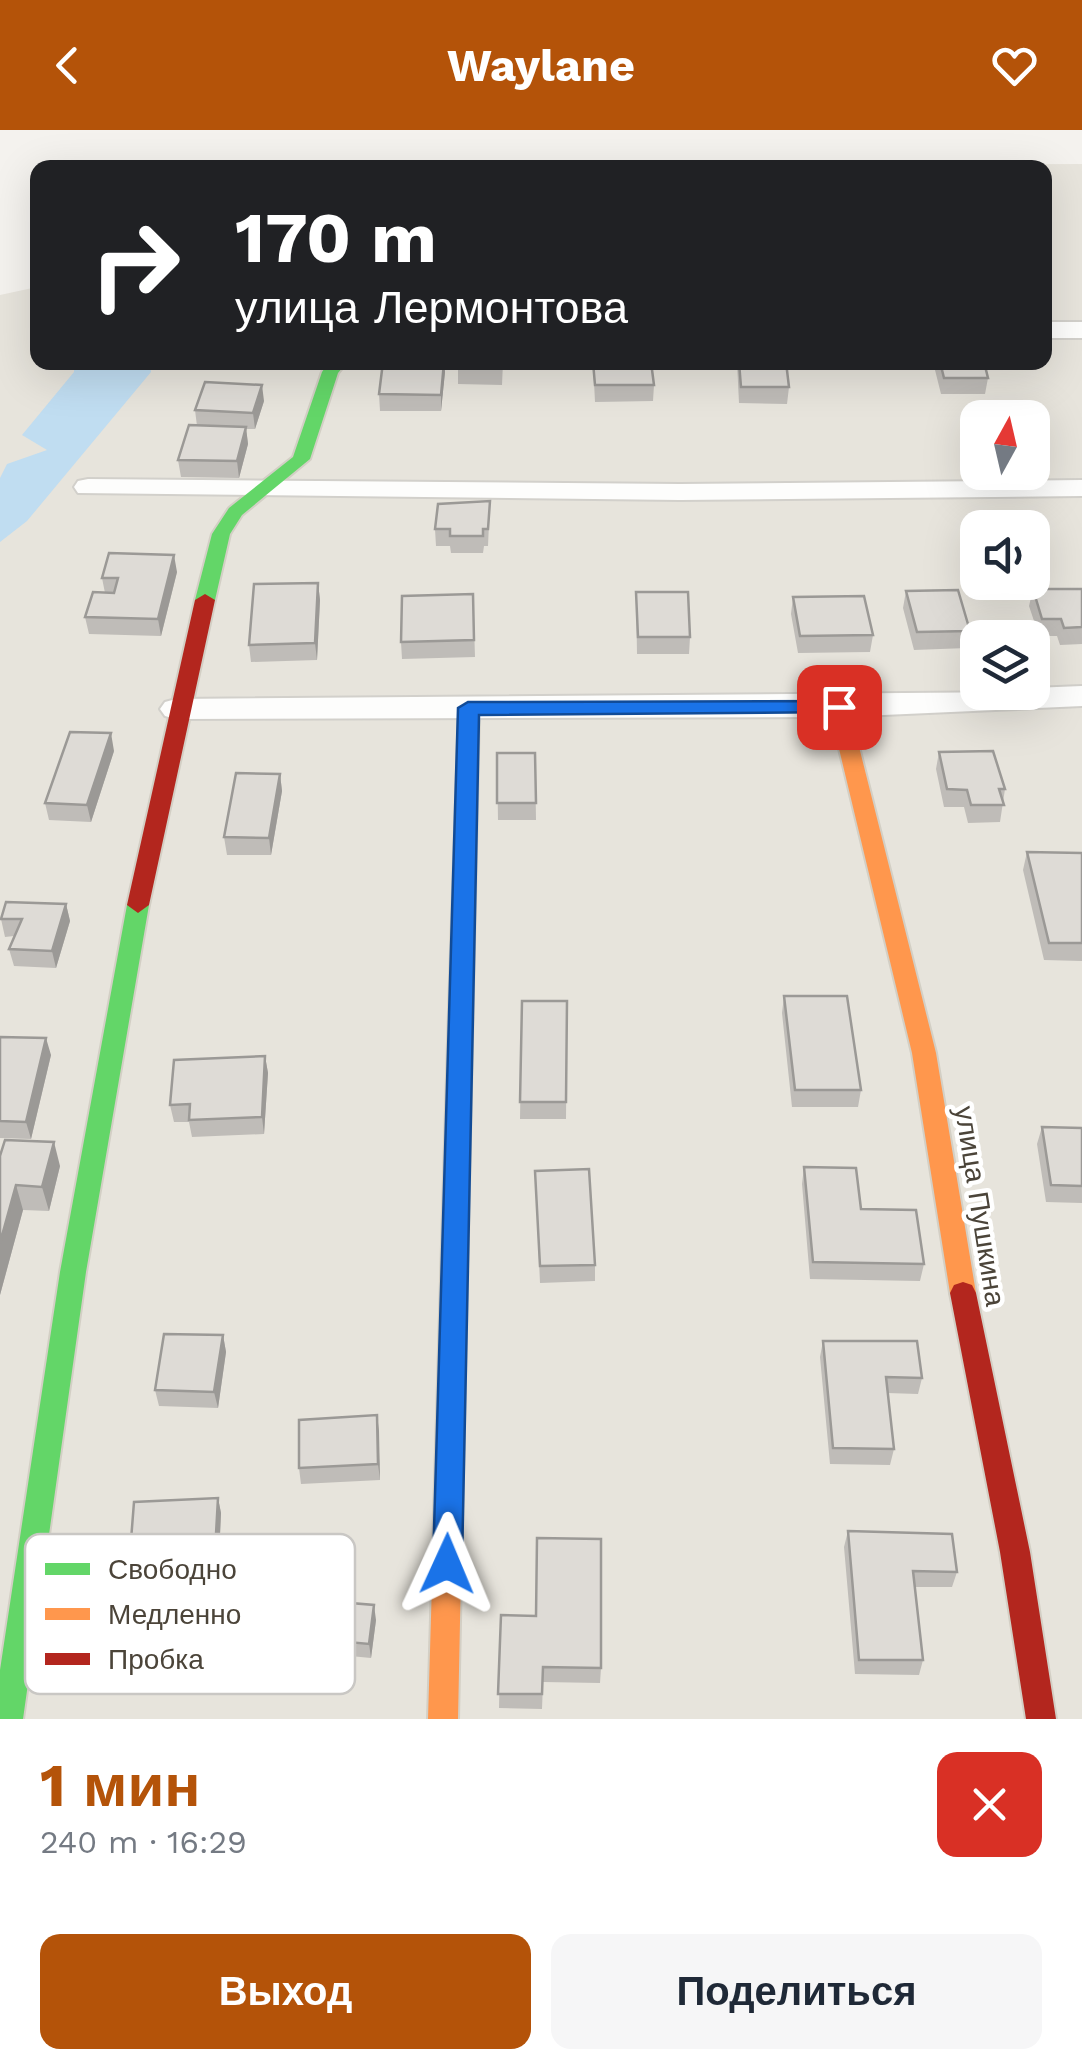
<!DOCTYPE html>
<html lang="ru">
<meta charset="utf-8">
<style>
body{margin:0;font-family:"Work Sans",sans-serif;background:#f6f6f7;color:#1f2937;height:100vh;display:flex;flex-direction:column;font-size:38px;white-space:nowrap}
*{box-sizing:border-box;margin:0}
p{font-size:32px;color:#747a83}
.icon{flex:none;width:55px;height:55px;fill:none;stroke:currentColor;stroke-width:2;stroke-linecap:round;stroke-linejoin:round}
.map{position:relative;height:1589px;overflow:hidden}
.side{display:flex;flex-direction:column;background:#fff;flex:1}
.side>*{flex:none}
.top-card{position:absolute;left:30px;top:30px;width:1022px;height:210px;border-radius:20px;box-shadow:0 10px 40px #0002;background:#202124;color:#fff;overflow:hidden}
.needle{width:65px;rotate:8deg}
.tools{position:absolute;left:960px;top:270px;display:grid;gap:20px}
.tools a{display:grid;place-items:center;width:90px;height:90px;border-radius:20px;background:#fff;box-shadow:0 10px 40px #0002;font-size:50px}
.pin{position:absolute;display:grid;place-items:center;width:85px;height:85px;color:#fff;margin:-42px;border-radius:20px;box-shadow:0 5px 15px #0006}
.me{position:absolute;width:110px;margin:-55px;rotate:1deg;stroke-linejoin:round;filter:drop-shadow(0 0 8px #0008)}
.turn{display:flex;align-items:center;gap:35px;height:210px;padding:0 40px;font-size:45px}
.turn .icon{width:130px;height:130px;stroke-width:2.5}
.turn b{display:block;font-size:70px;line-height:85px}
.round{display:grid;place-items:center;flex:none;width:105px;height:105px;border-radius:20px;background:#f6f6f7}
.summary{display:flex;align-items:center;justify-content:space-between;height:170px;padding:0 40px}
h1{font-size:60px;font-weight:700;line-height:75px;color:#b45309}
.button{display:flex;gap:20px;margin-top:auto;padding:20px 40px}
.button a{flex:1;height:115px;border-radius:20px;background:#b45309;color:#fff;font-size:40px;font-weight:700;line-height:115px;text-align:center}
.button a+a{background:#f6f6f7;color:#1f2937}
header{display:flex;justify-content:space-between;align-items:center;height:130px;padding:0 40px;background:#b45309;color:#fff;font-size:45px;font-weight:700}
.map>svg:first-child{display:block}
.residential{fill:#e7e4dc;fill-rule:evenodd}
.water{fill:#c0ddf1}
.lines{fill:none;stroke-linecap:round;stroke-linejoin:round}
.street-casing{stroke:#d2d0cb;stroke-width:4}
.fast-casing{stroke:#d3cfc5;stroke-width:4}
.slow-casing{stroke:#d3cfc5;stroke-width:4}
.jam-casing{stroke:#d3cfc5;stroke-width:4}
.street{fill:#fdfdfc;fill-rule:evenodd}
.fast{fill:#63d668;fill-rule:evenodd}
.slow{fill:#ff974d;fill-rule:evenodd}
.jam{fill:#b3261e;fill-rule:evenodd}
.wall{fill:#bfbcb8}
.shaded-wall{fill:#9b9996}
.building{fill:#dedbd6;stroke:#9b9996;stroke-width:2.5}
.route{fill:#1a73e8;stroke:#114b97;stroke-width:2.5}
.labels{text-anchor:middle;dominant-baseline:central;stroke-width:9;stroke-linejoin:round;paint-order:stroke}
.street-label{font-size:28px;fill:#4b4439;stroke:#fff}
.key{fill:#fff;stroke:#c9c7c4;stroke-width:2.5}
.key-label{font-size:28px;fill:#4b4439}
</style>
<header><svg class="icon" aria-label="back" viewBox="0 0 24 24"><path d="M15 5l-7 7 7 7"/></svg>Waylane<svg class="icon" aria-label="heart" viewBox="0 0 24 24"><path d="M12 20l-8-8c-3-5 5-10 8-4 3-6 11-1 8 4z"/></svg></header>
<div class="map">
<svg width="1082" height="1589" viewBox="0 0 1082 1589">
<rect width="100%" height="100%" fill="#f4f2ee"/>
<path class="residential" d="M1082,34V1589H0V165L37,157L38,232H1045V38L508,37ZM978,288H1032V342H978ZM978,398H1032V452H978ZM978,508H1032V562H978Z"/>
<path class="water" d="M74,233H150L151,242L27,391L0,412V348L7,334L47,320L22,305L74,242Z"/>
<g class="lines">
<defs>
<path id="street" d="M1045,192H1082V208H1045Z
M88,349L680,354L1082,350V366L680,370L78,363L74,357L78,351Z
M1082,556V576L839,587L176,589L165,586L160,579L165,572L176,569L1032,562V558Z"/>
<path id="fast" d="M329,232H347L338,243L310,329L242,385L230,404L215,470L212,474H198L195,470L212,404L229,378L293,327L322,242Z
M469,571L479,578L472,911L468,917H452L448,911L459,578Z
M138,767L149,775L86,1142L23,1589H0V1540L60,1142L127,775Z"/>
<path id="slow" d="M839,570L849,577L936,923L976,1163L972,1171L963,1174L954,1171L950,1163L912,923L829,577Z
M460,902L468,905L472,911L458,1589H428L448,911L452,905Z"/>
<path id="jam" d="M205,464L215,470L149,775L138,783L127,775L195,470Z
M963,1152L972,1155L976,1163L1030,1422L1056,1589H1026L1000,1422L950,1163L954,1155Z"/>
</defs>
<use href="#street" class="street-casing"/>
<use href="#fast" class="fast-casing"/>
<use href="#slow" class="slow-casing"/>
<use href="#jam" class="jam-casing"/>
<use href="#street" class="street"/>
<use href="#fast" class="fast"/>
<use href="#slow" class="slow"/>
<use href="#jam" class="jam"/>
</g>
<path class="wall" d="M458,232H503L502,255L458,254Z
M593,232H651L654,255L653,271L595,272Z
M737,232H786L789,257L787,274L739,273Z
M933,232H984L988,248L985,264H941Z
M445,242L441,281H380L379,264Z
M264,271L255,299H246L248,314L239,348L181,347L178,330L197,296L195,280Z
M490,371L488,416H484L483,423H451L450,416H436L435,399Z
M177,442L161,506L89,504L85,487L105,463L102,448Z
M318,453L320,470L317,530L251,532L249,515Z
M1033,459H1082V514L1060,515L1057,506H1039L1029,476Z
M906,461L970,501L967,518L914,520L903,478Z
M636,462L690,507L689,524H637Z
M473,464L475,527L402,529L401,512Z
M793,467L873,505L870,522L798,523L791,484Z
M114,621L91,692L49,690L45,673Z
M939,622L1005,659L1000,692L968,693L964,677H944L936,639Z
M497,623H535L536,690H498Z
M280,644L282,661L271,725H227L224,707Z
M1027,722L1082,723V831L1044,830L1023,740Z
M66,774L70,791L56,838L14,836L9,819L14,806L5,807L1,789Z
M784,866L861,960L858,977H792L782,883Z
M522,871H567L566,989H520Z
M0,907L51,925L31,1009L0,1008Z
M265,926L268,943L264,1004L192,1007L189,992H174L170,975Z
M1042,997L1082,998V1073L1046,1072L1037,1014Z
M0,1026L60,1036L49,1081L23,1080L0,1165Z
M804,1037L861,1079L924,1134L920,1151L810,1149L802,1054Z
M535,1041L595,1135V1151L540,1153Z
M223,1205L226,1222L218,1278L159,1276L155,1260Z
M823,1211L922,1248L918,1264L887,1263L894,1319L890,1335L830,1334L820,1227Z
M377,1285L380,1350L301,1354L299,1338Z
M218,1368L221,1383L216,1491L180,1493L176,1478L178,1436L134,1438L130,1423Z
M848,1401L957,1442L952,1457H915L923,1530L919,1545L855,1544L844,1417Z
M501,1485L601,1538L600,1553L543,1552L542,1579L499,1578Z
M376,1490L371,1528L329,1524L325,1555L268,1551L265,1536Z"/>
<path class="shaded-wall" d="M444,232L445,242L441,281V265Z
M262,255L264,271L255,299L253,283Z
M246,297L248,314L239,348L237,331Z
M174,425L177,442L161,506L158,489Z
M318,453L320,470L317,530L315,513Z
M111,603L114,621L91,692L87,675Z
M280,644L282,661L271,725L269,708Z
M66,774L70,791L56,838L52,821Z
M46,908L51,925L31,1009L26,992Z
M265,926L268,943L264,1004L262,987Z
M54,1012L60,1036L49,1081L42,1057Z
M16,1055L23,1080L0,1165V1113Z
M223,1205L226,1222L218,1278L214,1262Z
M377,1285L379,1301L380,1350L378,1334Z
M218,1368L221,1383L216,1491L212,1476Z
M374,1475L376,1490L371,1528L369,1514Z
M327,1510L329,1524L325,1555L322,1540Z"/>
<path class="building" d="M383,232H444L441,265L379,264Z
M458,232H502V238H457Z
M593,232H651L654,255H595Z
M739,232H786L789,257H741Z
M940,232H984L988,248H944Z
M205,252L262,255L253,283L195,280Z
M189,295L246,297L237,331L178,330Z
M490,371L488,399H483V406H450V399H435L438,374Z
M109,423L174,425L158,489L85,487L93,462L114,463L118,448H102Z
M318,453L315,513L249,515L254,454Z
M1033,459H1082V497L1064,498L1061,489H1042Z
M958,460L970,501L917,502L906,461Z
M636,462H688L690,507H638Z
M473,464L474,510L401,512L402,466Z
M864,466L873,505L800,506L793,467Z
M70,602L111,603L87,675L45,673Z
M993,621L1005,659H999L1004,675H971L967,660L947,659L939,622Z
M497,623H535L536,673H497Z
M236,643L280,644L269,708L224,707Z
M1027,722L1082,723V813H1049Z
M6,772L66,774L52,821L9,819L22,789H1Z
M784,866H847L861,960H795Z
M522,871H567L566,972H520Z
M0,907L46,908L26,992L0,991Z
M265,926L262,987L189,990L190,974L170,975L174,930Z
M1042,997L1082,998V1056L1051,1055Z
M5,1010L54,1012L42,1057L16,1055L0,1113V1026Z
M804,1037L856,1038L861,1079L916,1080L924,1134L813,1132Z
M589,1039L595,1135L540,1136L535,1041Z
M164,1204L223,1205L214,1262L155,1260Z
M823,1211H917L922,1248L886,1247L894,1319L833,1318Z
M377,1285L378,1334L299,1338V1290Z
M218,1368L212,1476L176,1478L180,1421L130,1423L134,1372Z
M848,1401L952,1404L957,1442L913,1441L923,1530H859Z
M537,1408L601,1409V1538L543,1537L542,1564H498L501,1485L536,1486Z
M278,1467L374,1475L369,1514L327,1510L322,1540L265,1536Z"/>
<path class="route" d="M839,571L849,577L846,582L479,585L462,1434L458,1443L447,1447L437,1443L433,1434L458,578L468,572Z"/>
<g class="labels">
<g class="street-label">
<text transform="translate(980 1076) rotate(81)">улица Пушкина</text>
</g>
</g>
<rect x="25" y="1404" width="330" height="160" rx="15" class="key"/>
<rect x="45" y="1433" width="45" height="12" fill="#63d668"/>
<rect x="45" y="1478" width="45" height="12" fill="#ff974d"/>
<rect x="45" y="1523" width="45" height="12" fill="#b3261e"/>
<g class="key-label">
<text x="108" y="1449">Свободно</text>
<text x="108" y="1494">Медленно</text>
<text x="108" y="1539">Пробка</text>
</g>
</svg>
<div class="tools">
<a><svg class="needle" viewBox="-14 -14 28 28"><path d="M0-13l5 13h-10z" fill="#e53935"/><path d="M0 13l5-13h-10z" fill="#747a83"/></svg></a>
<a><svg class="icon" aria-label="sound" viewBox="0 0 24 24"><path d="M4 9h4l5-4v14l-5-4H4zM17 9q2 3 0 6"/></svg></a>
<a><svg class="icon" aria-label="layers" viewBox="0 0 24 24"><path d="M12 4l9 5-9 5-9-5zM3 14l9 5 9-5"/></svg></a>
</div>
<div class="pin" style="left:839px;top:577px;background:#d93025"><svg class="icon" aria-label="arrive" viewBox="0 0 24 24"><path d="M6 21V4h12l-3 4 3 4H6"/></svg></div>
<svg class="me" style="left:447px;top:1434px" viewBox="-20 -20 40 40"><path d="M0-17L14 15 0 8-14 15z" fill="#1a73e8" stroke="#fff" stroke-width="4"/></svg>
<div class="top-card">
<div class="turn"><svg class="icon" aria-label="right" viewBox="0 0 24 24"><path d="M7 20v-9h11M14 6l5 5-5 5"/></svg><div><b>170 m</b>улица Лермонтова</div></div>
</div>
</div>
<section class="side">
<div class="summary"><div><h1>1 мин</h1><p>240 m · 16:29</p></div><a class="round" style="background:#d93025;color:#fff"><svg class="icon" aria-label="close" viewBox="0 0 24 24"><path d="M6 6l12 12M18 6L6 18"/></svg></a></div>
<div class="button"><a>Выход</a><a>Поделиться</a></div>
</section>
